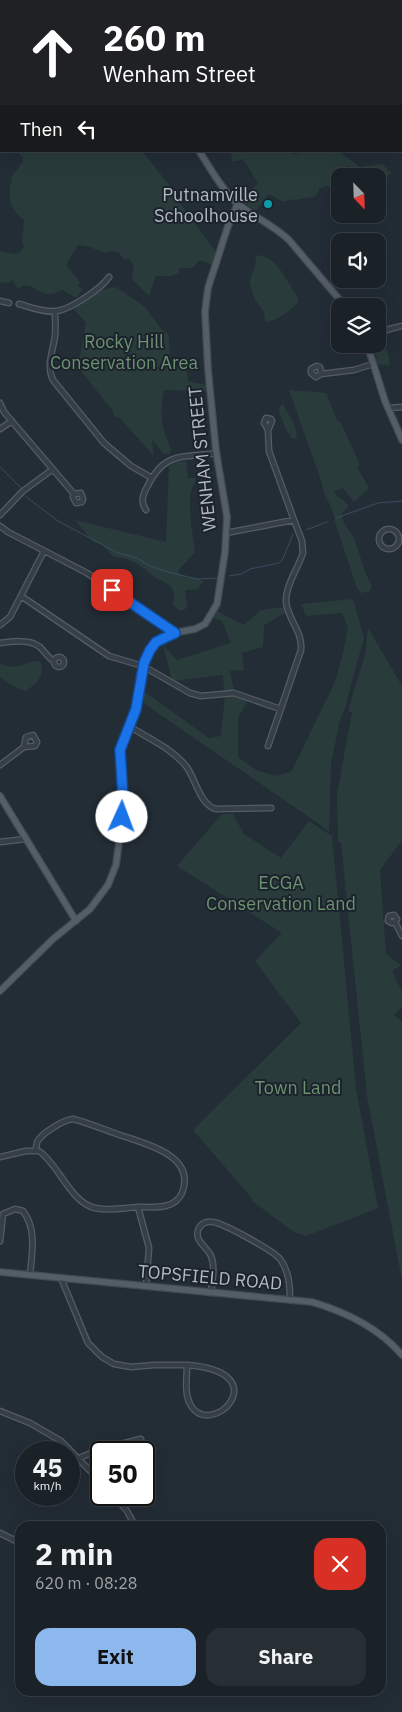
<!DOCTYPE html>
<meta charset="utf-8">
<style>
body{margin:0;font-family:"IBM Plex Sans",sans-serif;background:#272f34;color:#f1f3f6;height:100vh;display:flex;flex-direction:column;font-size:19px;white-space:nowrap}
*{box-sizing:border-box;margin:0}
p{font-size:16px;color:#9fa4a8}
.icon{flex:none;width:28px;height:28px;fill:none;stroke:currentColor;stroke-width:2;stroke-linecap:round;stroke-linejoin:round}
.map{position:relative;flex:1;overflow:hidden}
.sheet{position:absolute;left:15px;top:1521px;width:371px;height:175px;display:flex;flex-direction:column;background:#1a2228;border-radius:15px;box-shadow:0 5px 20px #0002,0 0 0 1px #383f45}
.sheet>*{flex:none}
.banner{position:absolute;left:0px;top:0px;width:402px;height:152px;box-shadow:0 5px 20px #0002,0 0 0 1px #383f45;background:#202124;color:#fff;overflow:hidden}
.needle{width:32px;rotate:157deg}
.fabs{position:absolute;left:331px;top:168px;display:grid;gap:10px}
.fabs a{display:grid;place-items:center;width:55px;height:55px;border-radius:10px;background:#1a2228;box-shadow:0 5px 20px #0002,0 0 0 1px #383f45;font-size:25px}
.speed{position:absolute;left:15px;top:1441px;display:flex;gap:10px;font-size:25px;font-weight:700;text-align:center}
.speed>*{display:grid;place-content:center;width:65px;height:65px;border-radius:50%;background:#1a2228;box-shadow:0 5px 20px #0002,0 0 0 1px #383f45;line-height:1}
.speed small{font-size:12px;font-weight:400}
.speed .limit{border:2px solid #111;border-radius:8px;background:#fff;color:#111}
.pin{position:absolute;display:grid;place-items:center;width:42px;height:42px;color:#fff;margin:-21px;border-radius:10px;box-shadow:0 2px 8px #0006}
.me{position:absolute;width:55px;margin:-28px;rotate:2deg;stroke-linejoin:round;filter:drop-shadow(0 0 4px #0008)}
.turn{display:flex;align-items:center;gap:18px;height:105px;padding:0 20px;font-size:22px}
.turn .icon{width:65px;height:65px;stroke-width:2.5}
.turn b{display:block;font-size:35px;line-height:42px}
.then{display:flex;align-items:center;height:48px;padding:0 20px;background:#0003;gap:10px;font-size:19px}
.round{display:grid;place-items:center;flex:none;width:52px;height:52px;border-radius:15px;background:#272f34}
.summary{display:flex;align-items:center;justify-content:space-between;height:85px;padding:0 20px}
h1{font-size:30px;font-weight:700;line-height:38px}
.action{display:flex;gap:10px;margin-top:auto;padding:10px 20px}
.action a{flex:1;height:58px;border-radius:15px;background:#8cb8ed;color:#111;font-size:20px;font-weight:700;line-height:58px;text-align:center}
.action a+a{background:#272f34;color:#f1f3f6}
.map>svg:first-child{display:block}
.green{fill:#293c3b}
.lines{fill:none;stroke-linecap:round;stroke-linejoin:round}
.stream{stroke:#3a4c5e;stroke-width:1}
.minor-casing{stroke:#545c65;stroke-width:7}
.major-casing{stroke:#424a53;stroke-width:8}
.minor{stroke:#363e47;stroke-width:4.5}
.major{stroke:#545e67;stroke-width:5.5}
.route-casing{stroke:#114b97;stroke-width:12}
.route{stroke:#1a73e8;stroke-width:9}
.culture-dot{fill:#0f9aa8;stroke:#1c232c;stroke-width:2}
.labels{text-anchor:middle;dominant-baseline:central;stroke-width:4;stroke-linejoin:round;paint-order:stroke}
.poi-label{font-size:18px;fill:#b1b9c3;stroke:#1c232c;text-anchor:end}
.park-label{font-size:18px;fill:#6b9271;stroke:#1c232c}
.street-label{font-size:18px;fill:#b1b9c3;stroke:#1c232c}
</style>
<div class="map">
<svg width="402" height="1712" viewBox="0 0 402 1712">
<rect width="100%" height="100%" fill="#232d36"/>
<path class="green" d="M16,151H142L178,196L179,202L217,253L213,265L199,260V261L192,268H179V273L171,276H156L149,296L132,279L134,266L129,259L125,260L119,253L111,251L105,253L90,247L78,245L66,265L80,282L78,286L83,289L76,298L63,290C58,291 55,294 51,294C37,296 31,278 18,289L12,280L8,283L0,282V251L14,254L19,253L24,246L22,241L24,220C14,212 8,203 10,189C10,185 12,182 11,178L23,161V157Z
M232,151H286L297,155V151H342V154L360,167L382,164L392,173L378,182V176H360L346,164L350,171L359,176H340V192L327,186L320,188L316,196C308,198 302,198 294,201L291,199L283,202L269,194L256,211L241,201L258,183L243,159L233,162L231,155Z
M260,255C280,260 286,282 298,297V302C290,311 280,319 267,322L265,320L264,312L255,300L250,284V280L255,267L256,257Z
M116,287L145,307L162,330L169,335L170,364L186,366L188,381L207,385L208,391L164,390C159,414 161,427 171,449L169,454L163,453L152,440L154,456L119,417L114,416L113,411L78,367L86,323L74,309L104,289Z
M388,350L390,366L377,364L376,352Z
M289,390L326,393L338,422L340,421L360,465L357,467L369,488L354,502L343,488L334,492C338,499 344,499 348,505L347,508L341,514C343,524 350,530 354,539C361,554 362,571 372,585L370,591L361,593L357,588L336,525L332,509L323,491L322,483Z
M283,404L295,426L297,438L293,439C288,435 278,414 279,407Z
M186,461L188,478H195V482C185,497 193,534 195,552L178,571C184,581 196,576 203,581C198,592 194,589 185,590L187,607L184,610H179L173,604L174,593L171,586L153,576L145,569L136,563L124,558L114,557L102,545L92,541L75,520L166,542L169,464Z
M353,599L364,638L351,685L346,706L340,720L331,764L329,832L319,824L139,700L146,693L209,738L221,736L225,695L248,700L238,718V757L256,770L275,776L291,772L335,682L343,653L348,627L342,613L306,616L301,604Z
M284,607L287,612L264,625L263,647L242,653L244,670L230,671L234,691H224L223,675L172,681L163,645L177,660L231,643L222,621L213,618L217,611L244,625L261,610Z
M368,628L402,686V840L380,870L386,954L401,965L392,971L402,992V1007L394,1015L402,1022V1280L367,1096L341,843L338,841L337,795L352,712H349V707L365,654Z
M35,661H40C46,675 37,683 26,691L15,687L0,677V663C13,671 22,664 35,661Z
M222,814H233L244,834L281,858L309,821L332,836L356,1089L378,1208L306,1236L294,1232L252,1201L251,1197L193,1130L301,1023L255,961L282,933L177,866Z"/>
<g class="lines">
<path class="stream" d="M0,467L21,488
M25,496L58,521L118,553L137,558L150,566L168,572L197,579L217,578
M336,518L378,503L402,501
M306,530L327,522
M229,576L241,574L250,569L279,563L283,559L293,534"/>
<defs>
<path id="minor" d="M287,0L288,1
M341,0L342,1
M395,0L396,1
M199,1L201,0
M401,5H402
M401,79L402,81
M0,301L9,303
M19,304C30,307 45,313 57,311C71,309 102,288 109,277
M55,311C55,319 56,327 55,336C53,351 46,366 53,380L104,443L131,466L152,478
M378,332L402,326
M321,374L320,367L317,366L311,369V373L316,377L321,374L354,370L373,364
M0,403L4,412L74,494L73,497L76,503L82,502L83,499L81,493L74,494
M388,408L402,407
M0,429L12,421
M268,430L264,423L266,418L271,419L272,421L268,430L269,451L294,520
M146,510C141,503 142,497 146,489C164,451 180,458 217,453
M0,515L23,491L53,469
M0,526L8,532L87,573L175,633
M379 539a10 10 0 1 1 20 0a10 10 0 1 1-20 0Z
M226,533L294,520L302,541L303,553C298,568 286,585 286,601C287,619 303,631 301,650L268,746
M21,596L109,656L143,666L190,693L201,696L234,693L280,709
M0,625L10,617L44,551
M0,643C12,641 30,639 40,647C45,652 48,658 54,661
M54 662a5 5 0 1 1 10 0a5 5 0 1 1-10 0Z
M129,726C148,738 171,748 186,766C196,779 199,804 216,809L271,808
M0,765L24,747L35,746L37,742L33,735L26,737L24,747
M0,842L26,839
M395,922L392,923L388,921L389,916L394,915L397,919L395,922L402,936
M35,1150C36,1149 37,1143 37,1142C42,1133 63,1120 73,1119C89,1123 105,1130 120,1135C145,1144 197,1155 182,1193C175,1210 153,1207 138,1207
M0,1157L26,1151H39C59,1165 71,1203 95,1208C108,1211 124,1208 138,1207L149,1248L146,1286
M0,1241L3,1214L15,1209L23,1211C37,1229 32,1253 30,1275
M61,1278L88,1343L102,1357L114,1364L131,1367L154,1365H187C187,1377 184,1392 190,1404C210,1442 280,1372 187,1365
M211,1293C212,1281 216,1265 210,1254C205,1246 193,1239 199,1228C202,1223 207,1221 213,1222C223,1223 274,1251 280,1259C289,1271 290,1285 290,1300
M0,1411L30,1423L61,1441L101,1482
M79,1458L101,1449L141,1439
M113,1495L127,1511L135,1526
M0,1533L20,1543"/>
<path id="major" d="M148,0V1
M199,151C211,169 222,190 238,204C254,217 273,225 289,240L345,306
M367,344L385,401L402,440
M0,796L76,921
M0,991L53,939L90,909L108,885L116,865L121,827L123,797L120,750L136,709L142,670L146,657L152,646L165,637L179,632L195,629L205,624L217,604L225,552L227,517L216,451L208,369L205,312L208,288L228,226L238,203
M0,1272L312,1302C346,1312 379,1328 402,1355"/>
</defs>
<use href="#minor" class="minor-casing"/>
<use href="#major" class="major-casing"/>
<use href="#minor" class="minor"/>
<use href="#major" class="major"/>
</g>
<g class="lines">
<defs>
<path id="route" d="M112,590L175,633L156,642L150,650L144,663L136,709L120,750L123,797L122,817"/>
</defs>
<use href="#route" class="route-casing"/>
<use href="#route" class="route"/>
</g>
<circle class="culture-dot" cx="268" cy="204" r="5"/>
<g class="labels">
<g class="poi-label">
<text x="258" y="194">Putnamville<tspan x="258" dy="21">Schoolhouse</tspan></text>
</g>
<g class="park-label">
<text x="124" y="341">Rocky Hill<tspan x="124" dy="21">Conservation Area</tspan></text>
<text x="281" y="882">ECGA<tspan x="281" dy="21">Conservation Land</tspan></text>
<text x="298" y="1087">Town Land</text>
</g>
<g class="street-label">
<text transform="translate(202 459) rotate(-96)">WENHAM STREET</text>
<text transform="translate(210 1277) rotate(5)">TOPSFIELD ROAD</text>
</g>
</g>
</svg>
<div class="fabs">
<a><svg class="needle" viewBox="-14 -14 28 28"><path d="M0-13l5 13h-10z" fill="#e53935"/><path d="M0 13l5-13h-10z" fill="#9fa4a8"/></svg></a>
<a><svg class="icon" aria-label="sound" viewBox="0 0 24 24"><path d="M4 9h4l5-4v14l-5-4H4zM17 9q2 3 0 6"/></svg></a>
<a><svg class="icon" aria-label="layers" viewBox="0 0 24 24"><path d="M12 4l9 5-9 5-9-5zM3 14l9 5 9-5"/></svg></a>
</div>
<div class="speed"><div>45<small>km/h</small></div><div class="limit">50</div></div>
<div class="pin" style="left:112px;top:590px;background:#d93025"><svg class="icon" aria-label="arrive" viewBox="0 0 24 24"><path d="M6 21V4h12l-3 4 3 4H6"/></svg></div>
<svg class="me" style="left:122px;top:817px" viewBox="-20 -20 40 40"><circle r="19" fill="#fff"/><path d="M0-13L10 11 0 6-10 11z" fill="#1a73e8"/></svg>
<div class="banner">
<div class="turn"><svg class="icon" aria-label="ahead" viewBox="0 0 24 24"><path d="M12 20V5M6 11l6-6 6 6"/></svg><div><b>260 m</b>Wenham Street</div></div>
<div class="then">Then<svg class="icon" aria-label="left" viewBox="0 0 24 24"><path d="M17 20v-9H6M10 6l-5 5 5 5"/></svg></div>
</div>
<section class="sheet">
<div class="summary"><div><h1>2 min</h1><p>620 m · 08:28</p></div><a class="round" style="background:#d93025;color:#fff"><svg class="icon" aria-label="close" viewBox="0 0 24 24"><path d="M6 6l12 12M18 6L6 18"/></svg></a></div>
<div class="action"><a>Exit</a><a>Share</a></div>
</section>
</div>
